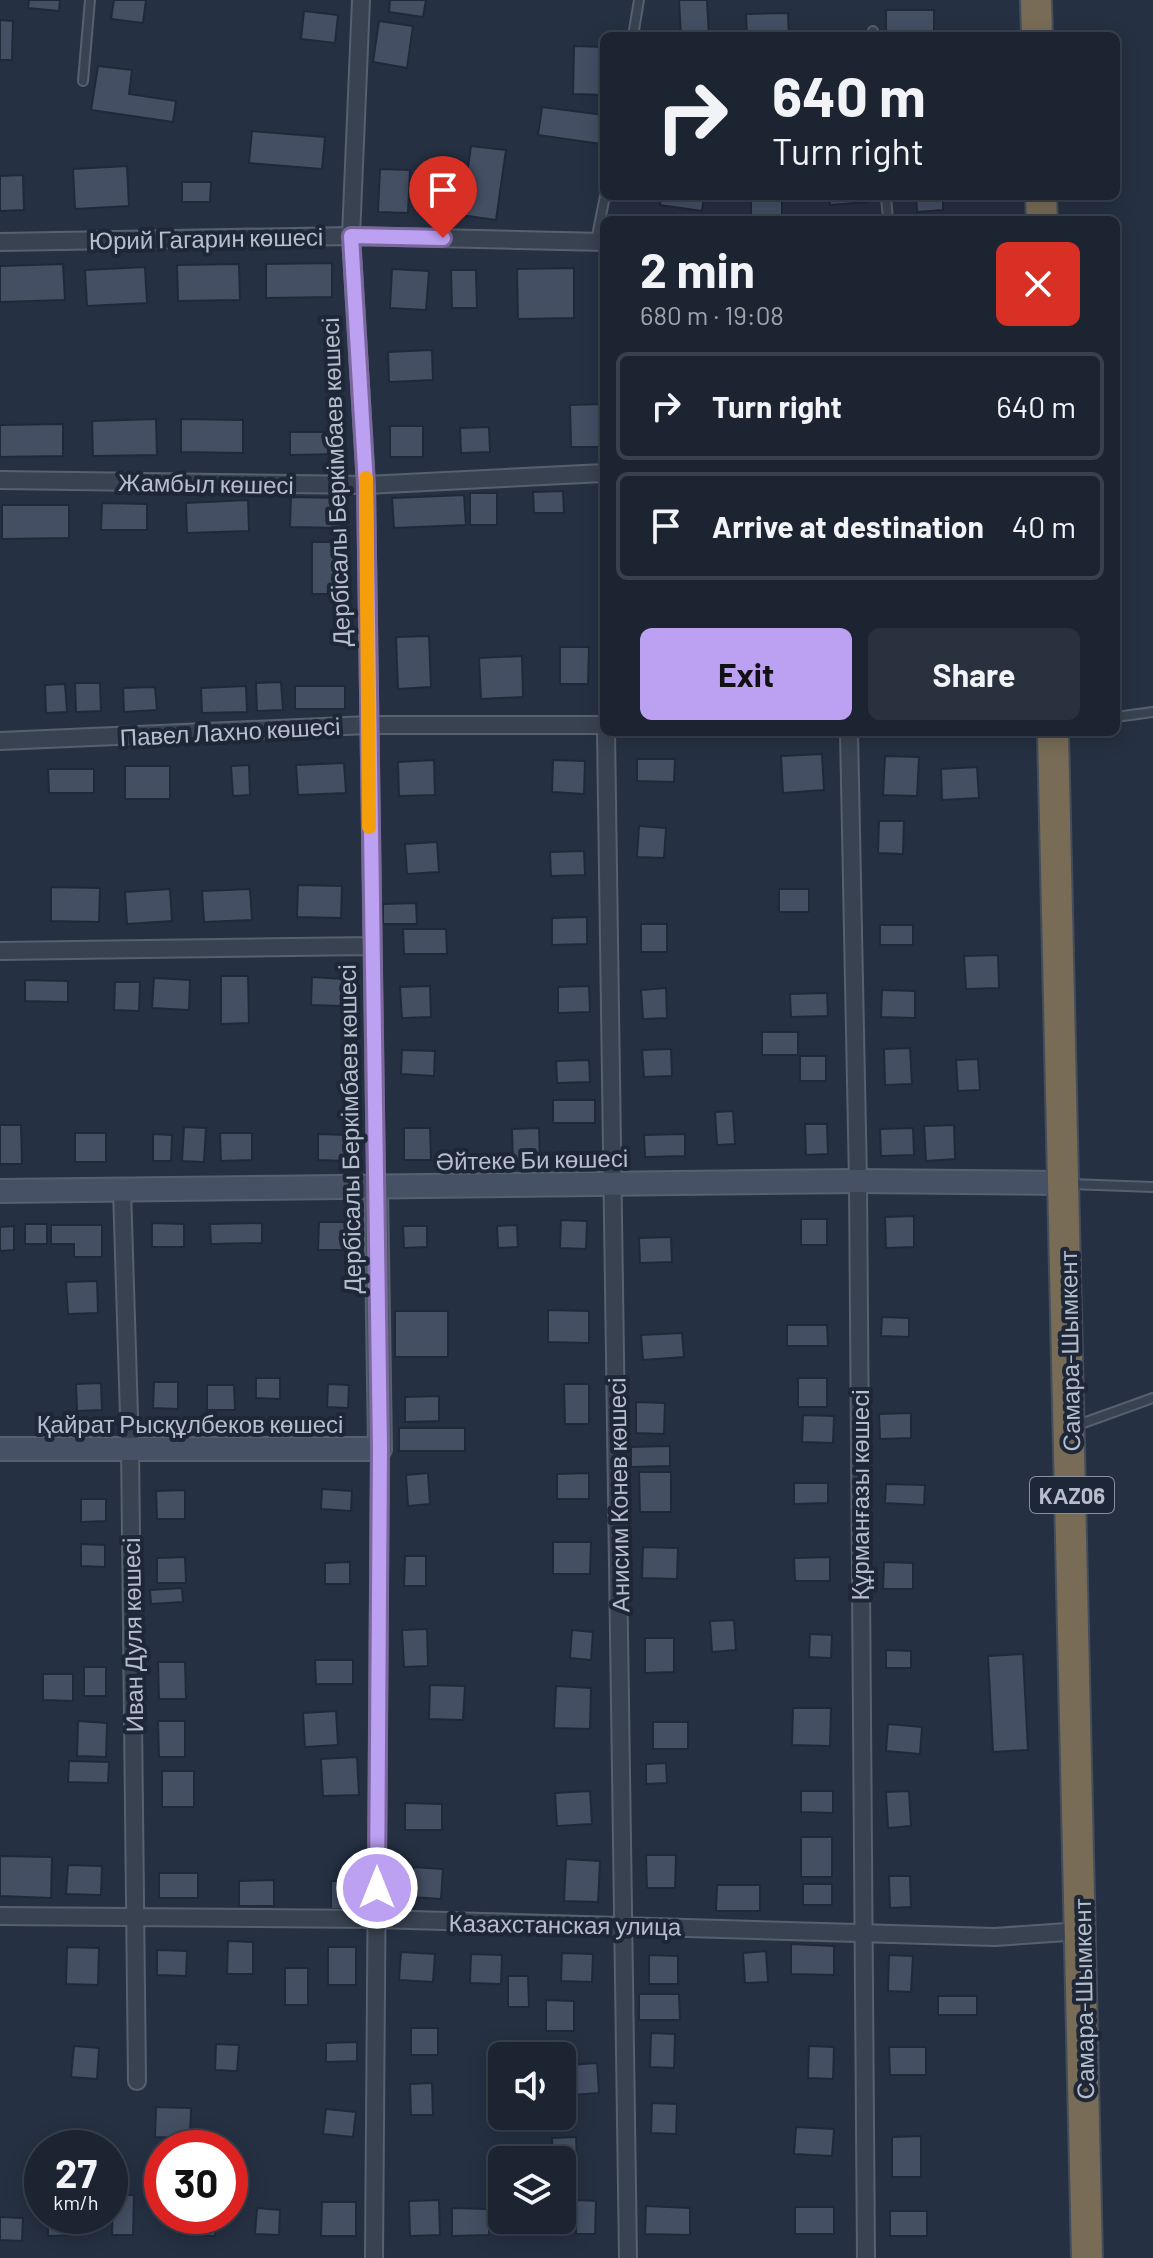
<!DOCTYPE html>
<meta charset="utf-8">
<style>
body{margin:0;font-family:Barlow,sans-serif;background:#29303e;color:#f1f3f6;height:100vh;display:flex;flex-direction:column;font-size:30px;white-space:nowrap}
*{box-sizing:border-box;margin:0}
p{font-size:26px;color:#a0a4ac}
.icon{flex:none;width:44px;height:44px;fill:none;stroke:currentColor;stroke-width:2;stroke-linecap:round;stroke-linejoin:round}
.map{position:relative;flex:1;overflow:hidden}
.sheet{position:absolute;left:600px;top:216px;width:520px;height:520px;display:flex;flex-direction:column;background:#1c2432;border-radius:12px;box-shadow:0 4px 20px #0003,0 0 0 2px #3a414d}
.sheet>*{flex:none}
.hud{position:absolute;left:600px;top:32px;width:520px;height:168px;border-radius:12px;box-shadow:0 4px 20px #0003,0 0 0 2px #3a414d;background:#1c2432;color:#f1f3f6;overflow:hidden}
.tools{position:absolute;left:488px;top:2042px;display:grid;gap:16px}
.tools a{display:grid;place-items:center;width:88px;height:88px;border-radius:12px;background:#1c2432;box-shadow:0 4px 20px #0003,0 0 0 2px #3a414d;font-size:40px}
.speed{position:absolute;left:24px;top:2130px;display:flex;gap:16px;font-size:40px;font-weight:700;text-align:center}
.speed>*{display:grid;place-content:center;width:104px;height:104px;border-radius:50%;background:#1c2432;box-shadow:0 4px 20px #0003,0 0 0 2px #3a414d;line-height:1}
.speed small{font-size:20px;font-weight:400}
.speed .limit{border:12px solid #d22;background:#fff;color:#111}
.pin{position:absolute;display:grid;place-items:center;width:68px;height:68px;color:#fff;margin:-82px -34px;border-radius:50% 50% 50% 0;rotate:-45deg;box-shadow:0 0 8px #0007}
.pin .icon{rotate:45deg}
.me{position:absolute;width:88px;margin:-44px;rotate:0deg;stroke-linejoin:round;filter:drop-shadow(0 0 6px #0008)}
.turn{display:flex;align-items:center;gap:28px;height:168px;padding:0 40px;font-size:36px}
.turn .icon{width:104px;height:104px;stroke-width:2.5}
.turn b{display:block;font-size:56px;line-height:68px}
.round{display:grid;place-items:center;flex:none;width:84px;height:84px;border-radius:12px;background:#29303e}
.head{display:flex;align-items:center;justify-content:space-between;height:136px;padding:0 40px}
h1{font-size:48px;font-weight:700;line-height:60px}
.action{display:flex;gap:16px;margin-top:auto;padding:16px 40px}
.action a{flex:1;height:92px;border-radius:12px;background:#bca0f2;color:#111;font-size:32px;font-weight:700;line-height:92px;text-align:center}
.action a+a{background:#29303e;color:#f1f3f6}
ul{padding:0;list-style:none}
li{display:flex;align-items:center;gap:24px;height:108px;margin:0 16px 12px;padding:0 24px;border:4px solid #3a414d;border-radius:12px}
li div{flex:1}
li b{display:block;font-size:30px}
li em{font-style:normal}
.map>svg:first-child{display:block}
.building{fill:#444f64;stroke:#202939;stroke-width:2}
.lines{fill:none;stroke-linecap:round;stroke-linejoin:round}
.lane-casing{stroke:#57606f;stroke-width:12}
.street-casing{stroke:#57606f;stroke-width:20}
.secondary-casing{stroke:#57606f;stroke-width:26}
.highway-casing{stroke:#444d5c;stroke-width:34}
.lane{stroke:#394251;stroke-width:8}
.street{stroke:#394251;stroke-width:16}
.secondary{stroke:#475165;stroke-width:22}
.highway{stroke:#786c56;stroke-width:30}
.route-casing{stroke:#7a689d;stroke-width:20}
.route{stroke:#bca0f2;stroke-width:14}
.slow{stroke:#f59e0b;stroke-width:14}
.labels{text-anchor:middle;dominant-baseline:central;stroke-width:8;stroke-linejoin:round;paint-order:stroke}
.shield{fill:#1e2737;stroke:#88909f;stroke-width:2}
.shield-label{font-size:22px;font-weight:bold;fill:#b6bdcc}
.street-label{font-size:24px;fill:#b6bdcc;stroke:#1e2737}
</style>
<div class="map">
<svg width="1153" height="2258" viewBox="0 0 1153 2258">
<rect width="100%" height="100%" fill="#253042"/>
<path class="building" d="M29,0H60L59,11L28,8Z
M114,0H146L143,23L111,19Z
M390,0H426L423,17L389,12Z
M679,0H707L709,36H681Z
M886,10H934V36H886Z
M304,11L338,15L335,43L301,39Z
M788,13L789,36H747L746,14Z
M0,20L13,21L12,60H0Z
M379,21L413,26L407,68L373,62Z
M574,46L604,47V95L573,94Z
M98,66L132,70L129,94L176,101L173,122L91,110Z
M542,107L604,115L601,144L538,135Z
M252,131L325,137L322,169L249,163Z
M471,146L506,150L496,220L461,215Z
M127,166L129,206L75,209L73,169Z
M380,169L410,170L408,213L378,212Z
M23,175L24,210L0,211V176Z
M182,182H211L210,202H182Z
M661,196H704L702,211L660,205Z
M751,196H782V217L751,216Z
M830,196H867V202L830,205Z
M916,196H943V210L917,212Z
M332,263V297L266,298V264Z
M63,264L65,300L0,302V266Z
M239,264L240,300L178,301L177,265Z
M145,267L147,303L87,306L85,270Z
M574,268V318L518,319L517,269Z
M392,269L429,271L426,310L390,308Z
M451,270H476L477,308H452Z
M432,350L433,380L389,382L388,352Z
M604,404V447H571L570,405Z
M156,419L157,455L93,456L92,421Z
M181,419L243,420V453L181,452Z
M63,424V456L0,457V425Z
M390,426H423V457H390Z
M489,427L490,452L461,453L460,428Z
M290,432H342V454L290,455Z
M563,491L564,513H534L533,492Z
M470,493H497V525H470Z
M464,495L466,525L394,528L392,498Z
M291,497L341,498V528L290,527Z
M248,500L249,531L187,533L186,503Z
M102,503L147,504V530H101Z
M2,505H69V538L2,539Z
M312,542H343V594H312Z
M429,636L431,687L398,689L396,637Z
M560,647H589L588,684H560Z
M522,656L523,697L481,699L479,658Z
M281,682L283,710L257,711L256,683Z
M75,683H100L101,711L76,712Z
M65,684L67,712L46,713L45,685Z
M246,686L247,712L202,713L201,688Z
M295,686H345V709H295Z
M155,687L157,710L124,712L123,688Z
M822,754L824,790L783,793L781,756Z
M885,756L919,757L917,796L883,795Z
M637,759H675L674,782L637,781Z
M434,760L435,795L399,796L398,762Z
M553,760L585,761L584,794L552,792Z
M344,763L346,793L298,795L296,765Z
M249,765L250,795L233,796L231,766Z
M125,766H170V799H125Z
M977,767L979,798L942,800L941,769Z
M48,769H94V793H49Z
M879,821H904L903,854L878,853Z
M639,826L666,828L664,858L637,857Z
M437,842L439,872L407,874L405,844Z
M584,851L585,875L551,876L550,852Z
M298,885L342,886L341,918L297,917Z
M51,887L100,888L99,922L51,921Z
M170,889L172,921L127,924L125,892Z
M250,889L252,920L204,922L202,891Z
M779,889H809V912H779Z
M416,903L417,924H383V904Z
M587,917V944L552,945V918Z
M641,924H667V952H641Z
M880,925H913V945H880Z
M403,929H446L447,954H404Z
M998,955L999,988L966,989L964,956Z
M221,976H248L249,1023L221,1024Z
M312,977L344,979L342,1006L311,1005Z
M154,978L190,980L189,1010L152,1008Z
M25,980L68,981V1002L25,1001Z
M115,982H140L139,1011L114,1010Z
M430,986L431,1017L402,1018L400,987Z
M589,986L590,1012L558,1013V987Z
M666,988L667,1018L643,1019L641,990Z
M882,990L915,991V1018L881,1017Z
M827,993L828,1016L791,1017L790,994Z
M762,1032H798V1055H762Z
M910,1048L912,1084L885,1085L884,1049Z
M671,1049L672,1076L644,1077L642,1050Z
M402,1050L435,1051L434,1076L401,1074Z
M800,1056H826V1081H800Z
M978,1059L980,1090L958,1091L956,1060Z
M589,1060L590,1082L557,1083L556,1061Z
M553,1100H595V1123H553Z
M733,1111L735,1144L717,1145L715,1112Z
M805,1124H827L828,1154L806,1155Z
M0,1125H21L22,1164H0Z
M954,1125L955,1159L926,1161L924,1126Z
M184,1127L206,1128L204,1162L182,1161Z
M404,1128H430L431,1160H404Z
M539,1128L540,1161L513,1162L512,1129Z
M913,1128L914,1155L881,1156L880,1129Z
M75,1133H106V1162H75Z
M220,1133H252V1160L221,1161Z
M153,1134L172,1135L171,1161H153Z
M318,1134L347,1135L346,1161L318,1160Z
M685,1134V1156L645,1157L644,1135Z
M914,1216V1247L886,1248L885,1217Z
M801,1219H827V1245H801Z
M561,1220L587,1221L586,1249L560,1248Z
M319,1222H354V1250H318Z
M152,1223L184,1224V1247H152Z
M262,1223V1243L211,1244L210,1224Z
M25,1224H47V1244H25Z
M51,1225H102V1257H74V1244H51Z
M517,1225L518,1247L498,1248L497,1226Z
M14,1226V1250L0,1251V1227Z
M403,1226H427V1247L404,1248Z
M671,1237L672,1262L640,1263L639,1238Z
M97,1281L98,1313L68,1314L66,1282Z
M548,1310L589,1311V1343L548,1342Z
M395,1311H448V1357H395Z
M882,1317L909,1318V1337L881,1336Z
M787,1325H827L828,1346H787Z
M682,1333L684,1357L643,1360L641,1335Z
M256,1378H280V1399L256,1398Z
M798,1378H827V1407H798Z
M154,1382H178V1409L153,1408Z
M101,1383L102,1410L77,1411L76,1384Z
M328,1384L349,1385L348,1408L327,1407Z
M564,1384H589V1424H565Z
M207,1385H234L235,1410H207Z
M439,1396V1421L405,1422V1397Z
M636,1402L665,1403L664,1434L636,1433Z
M911,1413V1438L880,1439L879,1414Z
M803,1415L834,1416L833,1443L802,1442Z
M399,1428H465V1451H399Z
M670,1446V1466L631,1467V1447Z
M639,1472H671V1512H640Z
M428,1473L430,1504L408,1506L406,1475Z
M589,1473V1499H557V1474Z
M794,1483H828V1503L794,1504Z
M886,1484L925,1485L924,1505L885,1503Z
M322,1489L352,1491L351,1511L321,1509Z
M185,1490V1519H157L156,1491Z
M81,1499H106V1521L81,1522Z
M553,1542H591L590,1574H553Z
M81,1544L105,1545V1567L81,1566Z
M643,1547L678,1548L677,1579L642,1578Z
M405,1556H426V1586H404Z
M185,1557L186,1583H157V1558Z
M830,1557V1581H795L794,1558Z
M350,1562V1584H325V1563Z
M884,1562L913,1563V1589H883Z
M182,1588L183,1602L151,1604L150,1590Z
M734,1620L736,1650L712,1652L710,1621Z
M427,1629L428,1666L404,1667L402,1630Z
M572,1630L593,1632L591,1660L570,1658Z
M810,1634L832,1635L831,1658L809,1657Z
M645,1638H674V1672L645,1673Z
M886,1650L911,1651V1668H886Z
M1023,1654L1028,1750L993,1752L988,1656Z
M315,1660H353V1684H316Z
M158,1662H185L186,1699H159Z
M84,1667H106V1696H84Z
M43,1674H73V1701L43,1700Z
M430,1685L465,1686L463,1720L429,1719Z
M556,1686L591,1688L590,1729L554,1728Z
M793,1708H831L830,1746L792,1745Z
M336,1711L338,1745L305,1747L303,1713Z
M78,1721L107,1723L106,1757L77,1756Z
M158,1721H185V1757H159Z
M653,1722H688V1749H653Z
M888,1724L922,1727L920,1754L886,1751Z
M357,1757L359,1795L323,1796L321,1759Z
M69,1761L109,1762L108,1783L68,1782Z
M666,1763L667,1783L646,1784V1764Z
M162,1771H194V1807H162Z
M590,1791L592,1824L557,1826L555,1793Z
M801,1791H833V1813L801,1812Z
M909,1791L911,1826L888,1828L886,1792Z
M405,1803L442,1804V1830H405Z
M801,1837H832V1877H801Z
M646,1855H676L675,1888H647Z
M0,1856L52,1857L51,1898L0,1896Z
M566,1859L600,1861L598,1902L564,1901Z
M68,1865L102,1866L101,1895L66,1894Z
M413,1867L443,1869L441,1899L411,1897Z
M159,1873H198V1898H159Z
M889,1876H910L911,1907L890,1908Z
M274,1880V1906H239V1881Z
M331,1881H354V1909H331Z
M803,1884H832V1905H803Z
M717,1885H760V1911H716Z
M228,1941L253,1942V1974H227Z
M791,1944L834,1946V1975L791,1974Z
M67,1947L99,1948L98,1985L66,1984Z
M328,1947H356V1985H328Z
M157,1950L187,1951L186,1976L157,1975Z
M766,1951L768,1982L745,1983L743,1953Z
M401,1952L435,1954L433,1982L399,1980Z
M562,1953L593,1954L592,1982L561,1981Z
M471,1954L502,1955L501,1984L470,1983Z
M649,1955L678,1956V1984H649Z
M889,1955L913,1956L911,1992L888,1991Z
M285,1968H308V2005H285Z
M508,1976H528L529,2007H508Z
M639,1994H679L680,2020H639Z
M938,1996H977V2015H938Z
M546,2000L574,2001V2031H546Z
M411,2028H438V2055H411Z
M651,2033L675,2034L674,2068L650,2067Z
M357,2042V2061L326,2062V2043Z
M216,2044L239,2045L237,2071L215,2070Z
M74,2046L99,2048L97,2079L71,2077Z
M809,2046L834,2047L833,2079L808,2078Z
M889,2047H926V2075H890Z
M597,2063L599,2093L571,2095L569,2065Z
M432,2083L433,2115H411L410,2084Z
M652,2103L677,2104L676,2134L651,2133Z
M156,2107L191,2108L190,2138L155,2137Z
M326,2109L356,2112L353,2137L323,2134Z
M796,2127L834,2129L832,2156L794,2154Z
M921,2136V2177H892V2137Z
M576,2137L577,2157L553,2158L552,2138Z
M113,2195H134L133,2235H112Z
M439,2200L440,2235L410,2236L409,2201Z
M577,2200L596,2201L595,2234H576Z
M322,2202H356V2236H321Z
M646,2206L690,2208V2235L645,2234Z
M795,2207H834V2234H795Z
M257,2208L280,2210L279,2235L255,2234Z
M452,2208L489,2209V2235L452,2236Z
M890,2211H927V2236H890Z
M48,2216H75L76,2235L48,2236Z
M181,2216H215V2236L180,2235Z
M0,2217L23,2218L22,2241L0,2240Z
M526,2220H548L549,2233H526Z"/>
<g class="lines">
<defs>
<path id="lane" d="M873,31V36
M633,36L639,0
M83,81L90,0
M886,196L888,220
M596,241L605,196
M1116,717L1153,712
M1070,1184L1153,1187
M1075,1426L1153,1398"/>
<path id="street" d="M361,0L351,236L366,485L376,1186
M0,242L351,236L604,242
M0,480L366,485L604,473
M606,732L628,2258
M849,732L858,1181L866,2258
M0,741L368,725H604
M0,951L371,946
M122,1189L130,1448L137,2081
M0,1916L377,1919L995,1937L1081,1931
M374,2258L380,1449"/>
<path id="secondary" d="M0,1191L858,1181L1064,1183
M0,1449H380L376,1186"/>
<path id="highway" d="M1036,0L1037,36
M1041,196L1042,220
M1053,732L1087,2258"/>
</defs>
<use href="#lane" class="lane-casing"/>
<use href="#street" class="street-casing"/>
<use href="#secondary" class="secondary-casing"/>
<use href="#highway" class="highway-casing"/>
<use href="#lane" class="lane"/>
<use href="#street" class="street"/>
<use href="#secondary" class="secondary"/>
<use href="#highway" class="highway"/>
</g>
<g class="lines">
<defs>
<path id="route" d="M377,1888L380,1449L366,485L351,236L443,238"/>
</defs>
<use href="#route" class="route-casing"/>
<use href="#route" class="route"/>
<path class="slow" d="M366,478L369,827"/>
</g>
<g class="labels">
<rect class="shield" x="1030" y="1477" width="84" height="36" rx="6"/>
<g class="shield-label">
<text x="1072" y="1495">KАZ06</text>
</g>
<g class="street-label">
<text transform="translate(206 238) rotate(-1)">Юрий Гагарин көшесі</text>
<text transform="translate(335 482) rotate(-92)">Дербісалы Беркімбаев көшесі</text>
<text transform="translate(206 483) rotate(1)">Жамбыл көшесі</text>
<text transform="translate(230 731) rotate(-3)">Павел Лахно көшесі</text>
<text transform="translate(349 1129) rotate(-91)">Дербісалы Беркімбаев көшесі</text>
<text transform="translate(532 1159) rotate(-1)">Әйтеке Би көшесі</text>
<text transform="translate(1069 1351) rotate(-91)">Самара-Шымкент</text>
<text x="190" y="1423">Қайрат Рысқұлбеков көшесі</text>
<text transform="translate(618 1495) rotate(-91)">Анисим Конев көшесі</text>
<text transform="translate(859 1495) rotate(-90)">Құрманғазы көшесі</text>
<text transform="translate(132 1635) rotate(-91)">Иван Дуля көшесі</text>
<text transform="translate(565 1924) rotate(1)">Казахстанская улица</text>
<text transform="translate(1083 1999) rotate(-91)">Самара-Шымкент</text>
</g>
</g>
</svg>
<div class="tools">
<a><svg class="icon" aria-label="sound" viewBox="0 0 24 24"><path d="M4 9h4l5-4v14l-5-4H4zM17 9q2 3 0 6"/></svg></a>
<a><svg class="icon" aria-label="layers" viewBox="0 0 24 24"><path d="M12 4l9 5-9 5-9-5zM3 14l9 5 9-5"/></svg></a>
</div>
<div class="speed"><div>27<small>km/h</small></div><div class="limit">30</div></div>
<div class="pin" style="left:443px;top:238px;background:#d93025"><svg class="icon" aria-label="arrive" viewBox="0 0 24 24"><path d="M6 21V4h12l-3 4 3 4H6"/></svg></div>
<svg class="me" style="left:377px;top:1888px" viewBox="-20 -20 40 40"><circle r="17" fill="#bca0f2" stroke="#fff" stroke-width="3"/><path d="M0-11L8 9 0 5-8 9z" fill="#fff"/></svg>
<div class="hud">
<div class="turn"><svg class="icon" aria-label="right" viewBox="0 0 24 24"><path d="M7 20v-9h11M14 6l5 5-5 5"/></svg><div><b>640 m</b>Turn right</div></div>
</div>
<section class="sheet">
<div class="head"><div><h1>2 min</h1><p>680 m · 19:08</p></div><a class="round" style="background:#d93025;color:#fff"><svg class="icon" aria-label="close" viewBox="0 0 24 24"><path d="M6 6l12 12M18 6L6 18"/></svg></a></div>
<ul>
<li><svg class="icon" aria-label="right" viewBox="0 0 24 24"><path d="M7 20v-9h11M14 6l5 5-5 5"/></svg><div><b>Turn right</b></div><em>640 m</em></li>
<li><svg class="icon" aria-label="arrive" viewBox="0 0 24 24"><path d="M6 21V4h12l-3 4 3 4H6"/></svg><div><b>Arrive at destination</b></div><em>40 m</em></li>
</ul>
<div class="action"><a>Exit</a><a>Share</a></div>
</section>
</div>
